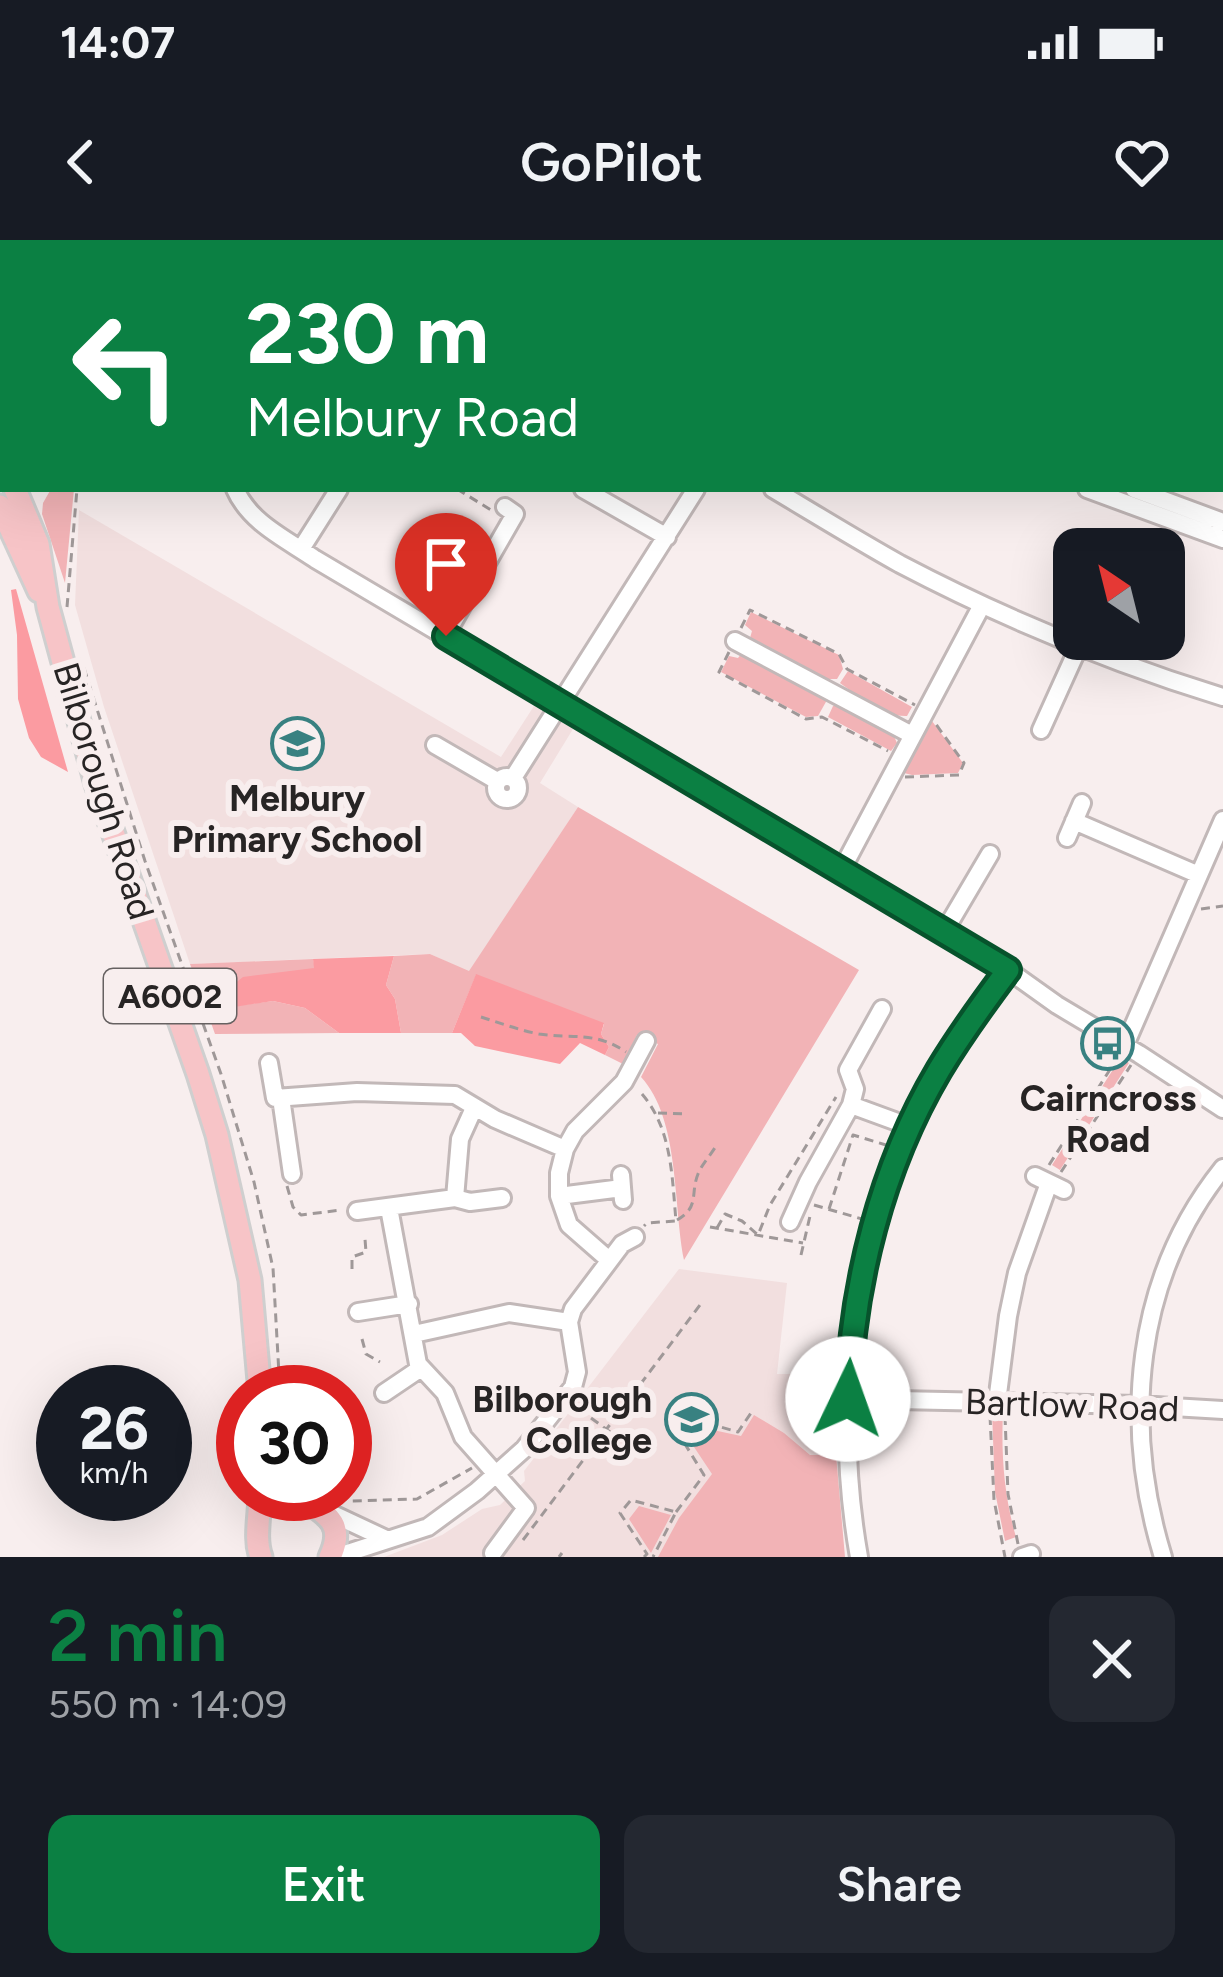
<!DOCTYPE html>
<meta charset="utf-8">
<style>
body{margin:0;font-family:Figtree,sans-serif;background:#242831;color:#f1f3f6;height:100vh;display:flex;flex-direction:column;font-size:45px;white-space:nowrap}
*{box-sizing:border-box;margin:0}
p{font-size:39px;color:#9ea1a6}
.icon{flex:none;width:66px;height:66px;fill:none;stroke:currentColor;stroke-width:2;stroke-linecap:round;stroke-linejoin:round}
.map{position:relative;height:1317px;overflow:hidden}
.sheet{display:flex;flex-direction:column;background:#171b24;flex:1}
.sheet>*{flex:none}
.top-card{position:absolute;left:0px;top:0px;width:1224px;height:252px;box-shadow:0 12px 48px #0002;background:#0b8043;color:#fff;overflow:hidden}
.needle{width:78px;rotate:325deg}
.fabs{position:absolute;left:1053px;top:288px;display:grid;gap:24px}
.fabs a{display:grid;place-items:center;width:132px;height:132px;border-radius:24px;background:#171b24;box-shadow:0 12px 48px #0002;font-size:60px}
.speed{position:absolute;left:36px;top:1125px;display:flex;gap:24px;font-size:60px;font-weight:700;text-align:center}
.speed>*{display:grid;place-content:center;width:156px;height:156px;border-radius:50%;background:#171b24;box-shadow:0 12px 48px #0002;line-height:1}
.speed small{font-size:30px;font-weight:400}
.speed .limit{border:18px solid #d22;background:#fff;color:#111}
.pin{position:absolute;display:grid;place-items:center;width:102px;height:102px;color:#fff;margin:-123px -51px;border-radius:50% 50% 50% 0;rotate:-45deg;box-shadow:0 0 12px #0007}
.pin .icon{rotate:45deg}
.me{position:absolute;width:132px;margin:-66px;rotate:3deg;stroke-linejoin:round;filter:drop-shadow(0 0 9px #0008)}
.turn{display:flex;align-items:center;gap:42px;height:252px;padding:0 48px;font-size:54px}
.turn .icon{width:156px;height:156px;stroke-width:2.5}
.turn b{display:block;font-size:84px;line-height:102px}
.round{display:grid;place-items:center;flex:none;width:126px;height:126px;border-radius:24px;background:#242831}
.headline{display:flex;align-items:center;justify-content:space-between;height:204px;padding:0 48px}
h1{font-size:72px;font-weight:600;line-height:90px;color:#0b8043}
.primary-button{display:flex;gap:24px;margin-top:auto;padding:24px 48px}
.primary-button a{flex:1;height:138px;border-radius:24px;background:#0b8043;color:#fff;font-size:48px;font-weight:600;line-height:138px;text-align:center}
.primary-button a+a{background:#242831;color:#f1f3f6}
.status{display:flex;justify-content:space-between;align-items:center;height:84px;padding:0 60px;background:#171b24;direction:ltr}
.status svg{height:33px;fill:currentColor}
header{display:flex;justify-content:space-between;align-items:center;height:156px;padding:0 48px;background:#171b24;font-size:54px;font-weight:600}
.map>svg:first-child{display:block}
.built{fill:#f2dfdf}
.green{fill:#f2b3b6}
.forest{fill:#fb9ba1}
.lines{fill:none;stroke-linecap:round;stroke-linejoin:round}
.minor-casing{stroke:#c2b8b8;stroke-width:22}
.major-casing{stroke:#cfcfcf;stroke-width:27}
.path{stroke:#9f9898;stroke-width:3;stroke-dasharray:9 6;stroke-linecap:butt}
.minor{stroke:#fff;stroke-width:16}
.major{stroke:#f7c4c7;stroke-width:21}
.route-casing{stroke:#07532c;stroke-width:30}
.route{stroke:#0b8043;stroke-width:21}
.labels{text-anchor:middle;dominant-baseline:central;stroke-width:12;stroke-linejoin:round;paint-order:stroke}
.shield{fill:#f8eeee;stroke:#666161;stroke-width:3}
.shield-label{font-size:33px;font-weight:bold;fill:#272424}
.street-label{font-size:36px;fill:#272424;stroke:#f8eeee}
.poi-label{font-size:36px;font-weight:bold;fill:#272424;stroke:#f8eeee}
</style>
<div class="status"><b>14:07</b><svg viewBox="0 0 49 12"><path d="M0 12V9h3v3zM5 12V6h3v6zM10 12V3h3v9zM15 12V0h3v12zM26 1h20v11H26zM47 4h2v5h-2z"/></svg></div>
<header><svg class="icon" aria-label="back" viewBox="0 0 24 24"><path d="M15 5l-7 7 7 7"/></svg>GoPilot<svg class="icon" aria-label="heart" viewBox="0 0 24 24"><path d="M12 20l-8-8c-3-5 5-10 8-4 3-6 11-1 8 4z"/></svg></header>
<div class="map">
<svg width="1223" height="1317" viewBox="0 0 1223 1317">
<rect width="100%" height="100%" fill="#f8eeee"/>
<path class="built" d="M79,270L501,517L534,466L573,489L540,543L578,567L469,732L430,714L190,724L104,467L75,365Z
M679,1029L787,1043L777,1134H799L798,1171L818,1172V1207H836L844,1317H384L442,1295L482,1269L500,1265L525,1241L524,1231Z"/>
<path class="green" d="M911,0H1223V159L1221,3H909Z
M51,249H74L65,343L42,274L43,263Z
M751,372L839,415L843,429L837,439H821L753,402L750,398L752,391L745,385Z
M742,413L816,449L818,457L827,460L818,476L806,477L721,432L729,416L738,418Z
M848,431L912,467L907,476C883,477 858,456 840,443Z
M843,465L892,492L897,503L891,511L828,477L833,466Z
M932,481L963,523L958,533L912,535L904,533Z
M578,567L859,730L684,1020C673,966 680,879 641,837L658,804L637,795L623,824L605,815L609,807L601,794L604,784L476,735L452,793H401L395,759L386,745L394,716L430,714L469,731Z
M313,719L315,728L234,766L273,761L305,768L339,793L215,794L190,724Z
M1121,817L1129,823L1060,930L1052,925Z
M992,1171L1003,1172C1001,1214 1004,1256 1016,1297L1005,1301L995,1252Z
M754,1175L784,1193L810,1215H836L845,1317H658L679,1278L712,1234L690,1201L699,1187L741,1196Z
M639,1266L671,1275L651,1313L629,1279Z"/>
<path class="forest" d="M16,349L68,532L41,517L29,498L18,459L17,395L11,350Z
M394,716L386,745L395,759L401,793H339L305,768L273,761L234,767L229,748L243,737L314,728L313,719Z
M476,734L604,783L601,794L609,807L605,815L580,803L560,824L475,806L461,793H452Z"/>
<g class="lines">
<defs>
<path id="minor" d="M277,0L280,3
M625,0L630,3
M664,0L670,3
M742,3L744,0
M235,249C250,283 286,299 315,319L1008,730L1057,765L1139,814L1223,869
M583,249L667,297
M773,249C815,274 857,300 900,324C1003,378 1112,423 1223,457
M1087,249L1223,299
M1134,249L1223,282
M301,309L339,249
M445,396L515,274L505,267
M735,401L912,495
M1041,490L1079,406
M435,505L497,541
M496 548a11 11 0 1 1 22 0a11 11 0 1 1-22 0Z
M513,538L696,249
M1074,581L1199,635
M1067,598L1082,563
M841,631L982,365
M944,692L990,614
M1125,805L1223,580
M269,823L275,858L357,852L455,855L495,879L565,909
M281,858L292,934
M851,865L855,849L848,830L882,769
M621,935L623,960
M1035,936L1064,950
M559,956L622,948
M455,958L470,962L502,958
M389,968L418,1124L445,1153L463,1197L526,1268L493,1313
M357,971L455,958L460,899L474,868
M790,982L808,942L851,865L911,887
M609,1020L569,985L559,956V933L565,909L575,891L624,842L646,801
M358,1072L409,1064
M414,1094L509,1073L569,1082
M384,1153L421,1128
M848,1159L1139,1165L1223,1170
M997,1162L1008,1076L1017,1033L1049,943
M322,1269L386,1299
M335,1317L428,1287L477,1251L524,1209L573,1147L577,1132L569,1082L573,1069L622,1004L635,997
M859,1317C832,1165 853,1008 918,869C942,819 975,774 1008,730
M1022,1317L1031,1314
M1163,1317C1122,1184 1134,1039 1223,928"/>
<path id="major" d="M249,3L252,0
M0,199L3,202
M0,219L3,225
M15,249L38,304L48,367L96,544L198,834L217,895L250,1040L260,1152
M0,266L39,351
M260,1254C260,1275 254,1299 261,1317
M296,1254C320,1272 348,1279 330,1317"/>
</defs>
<use href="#minor" class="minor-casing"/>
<use href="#major" class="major-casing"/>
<path class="path" d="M896,0L901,3
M12,3L13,0
M766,3L767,0
M0,24L3,19
M0,44L3,53
M1221,248L1223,251
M457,249L491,270
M67,367L77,249
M741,388L750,370L839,414L847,429L915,465
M729,412L719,432L806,479L822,477L888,511
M84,428L145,621L221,834L254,942L273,1028L280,1152
M905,537L959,535L964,523L935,483
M1201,669L1223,666
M481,777C500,783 519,790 539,794C573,799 595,791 626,812
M642,854C672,889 672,937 676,981L647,983L644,986
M658,873L686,874
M1049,925L1118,817
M1061,932L1131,825
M287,946L293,967L301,975L341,970
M814,965L862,979
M829,969L853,895L886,905
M677,980C700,967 690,954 698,934C702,924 710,916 716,906
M710,987L803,1003
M717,988L725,974L742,981L758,995L770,965L836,857
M801,1015L810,976
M352,1029V1017L366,1012L365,999
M362,1099L366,1114L380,1122
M990,1176L994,1260L1005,1317
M1005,1176L1008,1254L1018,1304
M591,1178L617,1197
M340,1254L350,1261L417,1259L472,1228
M676,1272L704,1235L677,1191L689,1178L738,1192L753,1170
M523,1300L703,1061
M559,1317L562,1313
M644,1317L647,1314L620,1273L631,1260L676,1272L653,1317"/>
<use href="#minor" class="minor"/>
<use href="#major" class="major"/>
</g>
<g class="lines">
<defs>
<path id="route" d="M446,396L1008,730C984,762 960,795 939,830C881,928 852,1045 848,1159"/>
</defs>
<use href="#route" class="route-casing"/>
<use href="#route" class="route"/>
</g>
<defs>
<symbol id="school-ring" viewBox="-11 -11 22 22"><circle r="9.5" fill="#f8eeee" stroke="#388181" stroke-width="1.5"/><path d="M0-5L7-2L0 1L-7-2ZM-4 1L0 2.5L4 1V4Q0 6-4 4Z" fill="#388181"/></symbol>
<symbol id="bus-ring" viewBox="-11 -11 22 22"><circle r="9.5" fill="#f8eeee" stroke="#388181" stroke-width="1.5"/><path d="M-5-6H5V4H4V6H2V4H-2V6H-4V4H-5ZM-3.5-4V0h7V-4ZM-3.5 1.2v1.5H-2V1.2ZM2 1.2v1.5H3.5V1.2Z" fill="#388181"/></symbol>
<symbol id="university-ring" viewBox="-11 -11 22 22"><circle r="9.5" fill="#f8eeee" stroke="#388181" stroke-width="1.5"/><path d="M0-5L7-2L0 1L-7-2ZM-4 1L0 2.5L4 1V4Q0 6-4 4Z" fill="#388181"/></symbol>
</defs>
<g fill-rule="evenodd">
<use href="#school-ring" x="268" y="474" width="59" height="59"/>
<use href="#bus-ring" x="1078" y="774" width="59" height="59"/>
<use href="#university-ring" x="662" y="1150" width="59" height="59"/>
</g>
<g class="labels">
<rect class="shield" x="104" y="729" width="132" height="54" rx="9"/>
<g class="shield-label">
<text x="170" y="756">A6002</text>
</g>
<g class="street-label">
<text transform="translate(104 551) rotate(73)">Bilborough Road</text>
<text transform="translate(1072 1165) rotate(2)">Bartlow Road</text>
</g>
<g class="poi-label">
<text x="297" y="558">Melbury<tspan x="297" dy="41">Primary School</tspan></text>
<text x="1108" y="858">Cairncross<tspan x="1108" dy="41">Road</tspan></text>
<text x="652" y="1159" text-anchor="end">Bilborough<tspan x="652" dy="41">College</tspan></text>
</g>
</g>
</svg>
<div class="fabs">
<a><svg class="needle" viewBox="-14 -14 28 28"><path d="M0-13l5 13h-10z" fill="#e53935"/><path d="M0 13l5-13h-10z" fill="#9ea1a6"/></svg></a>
</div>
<div class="speed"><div>26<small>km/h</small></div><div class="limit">30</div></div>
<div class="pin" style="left:446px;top:396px;background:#d93025"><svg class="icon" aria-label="arrive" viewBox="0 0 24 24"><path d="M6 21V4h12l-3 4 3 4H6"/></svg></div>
<svg class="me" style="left:848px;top:1159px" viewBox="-20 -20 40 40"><circle r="19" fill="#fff"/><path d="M0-13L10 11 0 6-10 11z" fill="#0b8043"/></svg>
<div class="top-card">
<div class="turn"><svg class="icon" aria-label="left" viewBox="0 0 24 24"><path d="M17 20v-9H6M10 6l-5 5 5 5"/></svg><div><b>230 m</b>Melbury Road</div></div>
</div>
</div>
<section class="sheet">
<div class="headline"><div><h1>2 min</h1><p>550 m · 14:09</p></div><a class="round"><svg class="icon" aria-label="close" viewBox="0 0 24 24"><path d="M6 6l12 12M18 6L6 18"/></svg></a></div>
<div class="primary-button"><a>Exit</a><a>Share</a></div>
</section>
